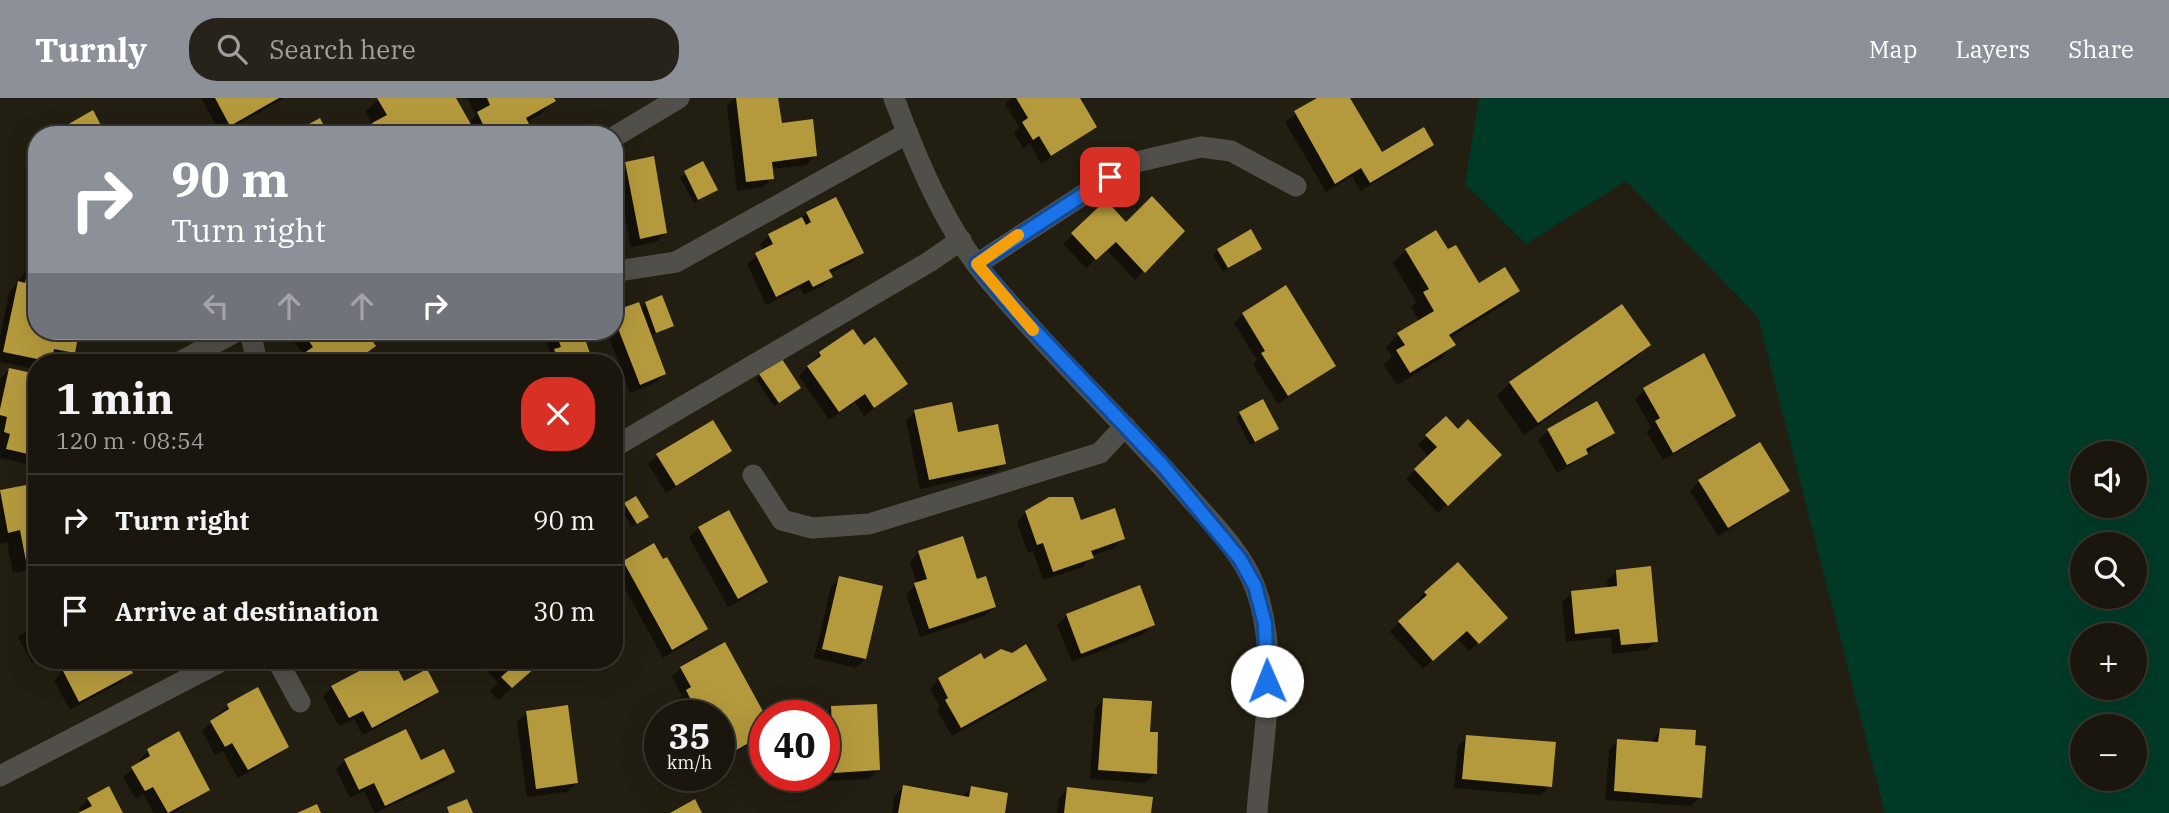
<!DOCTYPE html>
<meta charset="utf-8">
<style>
body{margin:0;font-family:"IBM Plex Serif",serif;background:#27231b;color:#f1f3f6;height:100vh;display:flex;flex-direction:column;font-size:26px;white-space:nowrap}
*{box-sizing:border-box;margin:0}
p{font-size:23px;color:#9f9f9d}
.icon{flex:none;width:38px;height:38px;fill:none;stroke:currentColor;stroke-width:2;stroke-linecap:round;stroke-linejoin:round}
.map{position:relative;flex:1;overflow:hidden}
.side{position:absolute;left:28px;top:256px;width:595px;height:315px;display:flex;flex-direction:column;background:#1a160d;border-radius:28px;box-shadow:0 7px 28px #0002,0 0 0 2px #38352e}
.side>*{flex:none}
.guide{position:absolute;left:28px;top:28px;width:595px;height:214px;border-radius:28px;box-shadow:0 7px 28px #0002,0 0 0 2px #38352e;background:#8c9099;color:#fff;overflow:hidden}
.buttons{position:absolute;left:2070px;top:343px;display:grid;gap:14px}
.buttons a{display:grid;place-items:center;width:77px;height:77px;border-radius:50%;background:#1a160d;box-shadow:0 7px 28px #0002,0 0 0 2px #38352e;font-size:35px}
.speed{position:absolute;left:644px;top:602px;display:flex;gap:14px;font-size:35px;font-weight:700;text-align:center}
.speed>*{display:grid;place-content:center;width:91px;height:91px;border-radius:50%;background:#1a160d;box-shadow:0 7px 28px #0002,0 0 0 2px #38352e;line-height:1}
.speed small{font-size:18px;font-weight:400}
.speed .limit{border:10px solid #d22;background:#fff;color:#111}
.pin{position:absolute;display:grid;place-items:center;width:60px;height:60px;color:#fff;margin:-30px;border-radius:14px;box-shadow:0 4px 10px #0006}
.me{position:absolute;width:77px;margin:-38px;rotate:359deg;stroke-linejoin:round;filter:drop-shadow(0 0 5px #0008)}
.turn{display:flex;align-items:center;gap:24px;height:147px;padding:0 28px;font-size:32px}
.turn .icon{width:91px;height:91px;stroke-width:2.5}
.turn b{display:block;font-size:49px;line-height:60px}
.lanes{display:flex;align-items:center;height:66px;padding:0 28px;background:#0003;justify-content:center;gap:35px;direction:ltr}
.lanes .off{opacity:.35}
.round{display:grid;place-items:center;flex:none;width:74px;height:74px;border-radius:28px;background:#27231b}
.summary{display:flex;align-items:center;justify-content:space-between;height:119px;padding:0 28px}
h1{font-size:42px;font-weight:700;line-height:52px}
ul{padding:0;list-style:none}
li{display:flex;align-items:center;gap:21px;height:91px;padding:0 28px;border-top:2px solid #38352e}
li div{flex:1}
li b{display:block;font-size:26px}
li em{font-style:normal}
header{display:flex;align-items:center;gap:42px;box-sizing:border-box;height:98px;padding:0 35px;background:#8c9099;color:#fff}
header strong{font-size:33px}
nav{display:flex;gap:38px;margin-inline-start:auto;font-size:24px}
.search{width:490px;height:63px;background:#27231b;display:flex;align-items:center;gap:18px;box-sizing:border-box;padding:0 24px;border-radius:28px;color:#9f9f9d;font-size:26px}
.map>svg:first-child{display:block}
.green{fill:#003a27;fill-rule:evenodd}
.shadow{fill:#0007}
.building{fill:#b59a3d}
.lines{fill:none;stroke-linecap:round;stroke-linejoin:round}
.minor{stroke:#514f49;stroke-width:21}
.route-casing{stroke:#114b97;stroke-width:18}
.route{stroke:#1a73e8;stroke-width:12}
.slow{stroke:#f59e0b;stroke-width:12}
</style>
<header>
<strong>Turnly</strong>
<div class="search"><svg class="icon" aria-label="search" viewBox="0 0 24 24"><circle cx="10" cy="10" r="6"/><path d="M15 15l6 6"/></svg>Search here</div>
<nav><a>Map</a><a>Layers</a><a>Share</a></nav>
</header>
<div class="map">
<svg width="2169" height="715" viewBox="0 0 2169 715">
<rect width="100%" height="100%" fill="#221e11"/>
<path class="green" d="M1479,0H2169V715H1885L1758,219L1626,83L1526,146L1465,86ZM2082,355H2135V408H2082ZM2082,446H2135V499H2082ZM2082,537H2135V590H2082ZM2082,628H2135V681H2082Z"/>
<path class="shadow" d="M201,0H284L221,36Z
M380,0H454L469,25L476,17L467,0H552L554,3L541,16L526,24L516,37H363L373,27L365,14Z
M735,0H776L780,27L815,58L806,67L771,71L772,80L763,89L737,93L727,8Z
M1011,0H1078L1095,29L1041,66L1030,46L1023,50L1014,35L1019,29L1005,6Z
M1320,0H1348L1381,56L1432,47L1423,56L1360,93L1352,78L1326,94L1285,24Z
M68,29L104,37H53Z
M37,46V72L28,55Z
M626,65L666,135L656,144L631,149L617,74Z
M703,66L716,92L694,105L680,79Z
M1106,105L1126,126L1182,133L1135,182L1106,151L1086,170L1063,146Z
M807,116L862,155L852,164L829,176L831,179L822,188L804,197L800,190L766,207L747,166L763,153L760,146L769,137Z
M1260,151L1223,174L1213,157L1218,152Z
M1406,152L1447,154L1478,187L1517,193L1505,206L1449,240L1454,247L1441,260L1397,287L1384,267L1392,259L1386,249L1399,236L1420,224L1411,209L1416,204L1393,165Z
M29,169L37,233H77L73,254L64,263L51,261L49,264H37V271L0,264V240L9,195Z
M646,205L672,228L650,238L664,276L655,285L630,295L607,233H614V215L640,211Z
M1243,216L1334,268L1278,306L1253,266L1257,262L1234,225Z
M291,233H363L374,248L355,264H294L304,257L288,235Z
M543,233H573L578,245L584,243L591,264H547L551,257Z
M1648,247L1636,260L1524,337L1497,298L1510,285Z
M863,249L906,286L864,318L855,304L829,322L799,278L820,255Z
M9,272L37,277V368L0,360V281Z
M760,277L794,294L774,308L756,281Z
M1645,292L1734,318L1725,327L1663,362L1647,334L1651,329L1635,301Z
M1596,305L1613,335L1576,364L1557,375L1538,342L1548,332Z
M915,314L957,336L1004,365L995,374L920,391L906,323Z
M1241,316L1277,331L1250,347L1236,320Z
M1427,338L1490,366L1438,415L1406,381L1429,359L1418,347Z
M729,353L720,362L666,395L648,366L658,357Z
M1699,383L1787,393L1778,402L1718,438L1690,393Z
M37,387V470L13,475L7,444L0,446V394Z
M626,407L642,423L632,429L621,411Z
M728,414L766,484L757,493L728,509L689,439L699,430Z
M1026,414L1080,424L1123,441L1114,450L1091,458L1083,469L1043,482L1033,453L1028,455L1017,424Z
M919,454L976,483L994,509L984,518L920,539L906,496L917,486L910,464Z
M624,464L706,531L697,540L663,560L615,473Z
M1617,473L1657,543L1647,552L1612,556L1611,539L1566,544L1562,504L1572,495L1608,491L1607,483Z
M840,480L865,561L856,570L814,560L831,489Z
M1139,489L1153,527L1144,536L1072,564L1057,527L1067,517Z
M1425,495L1496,529L1469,553L1457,540L1423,571L1390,533L1419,507L1416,504Z
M37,525V562L32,565L18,539Z
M37,562H124L131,575L121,584L70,612L54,582L61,575L55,564L42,571Z
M384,562H391L403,585L436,594L427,603L363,637L354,621L339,628L323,599L332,589Z
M477,562H543L498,602L490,593L498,585Z
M983,563L1045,582L1036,591L952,638L937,612L940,609L930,591L939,581Z
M681,570L765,621V638L719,664V618H686L677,603L682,598L672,579Z
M1104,601L1155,675L1146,685L1090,681L1095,611Z
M228,608L287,648L278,657L238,680L223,653L215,657L202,633Z
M832,610L878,672L869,681L826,683L824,618Z
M527,614L577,685L567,694L527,699L517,624Z
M1660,632L1693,648L1700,699L1691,708L1605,702L1609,652L1618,642L1651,645Z
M178,635L208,692L174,715H154L143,696L136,701L123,679L140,665L139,662L148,653Z
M1467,639L1550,688L1541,697L1454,690L1458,648Z
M345,662L453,674L444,683L375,715L364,693L350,700L336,671Z
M904,689L962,699L972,689L1003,715H892L894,698Z
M1068,690L1149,715H1057L1059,700Z
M88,701L121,715H81L79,710Z"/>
<path class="building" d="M215,0H279L230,28Z
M377,0H456L477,37H379L372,25L387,17Z
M487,0H554L556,3L526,20L529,26L509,37H488L477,14L490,7Z
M736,0H778L782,25L813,21L817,58L772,64L774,81L746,84Z
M1016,0H1080L1097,29L1051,58L1039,38L1033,42L1022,24L1028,20Z
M1317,0H1350L1382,54L1424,29L1434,47L1370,85L1361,70L1335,86L1294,13Z
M93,12L106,37H68L71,35L67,27Z
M320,20L328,36L341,29L345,37H289Z
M62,30L66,37H50Z
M654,58L667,135L640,141L625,64Z
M703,63L718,92L698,102L684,73Z
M1152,98L1185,133L1145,175L1116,144L1096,162L1071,135L1106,102L1126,124Z
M836,99L864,155L829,172L833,179L813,189L809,182L776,199L755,155L773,146L768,136L802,119L806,127L811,124L806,114Z
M1251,131L1262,151L1228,170L1217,151Z
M1436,132L1448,151L1456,147L1479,185L1505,169L1520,193L1449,237L1456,247L1410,275L1396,252L1405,247L1397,235L1434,213L1423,194L1429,191L1405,151Z
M29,167L37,169V233H79L75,255L54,251L52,264L3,254L18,183L25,185Z
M1286,187L1336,268L1288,298L1261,255L1265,253L1242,215Z
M662,197L674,228L656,235L645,204Z
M639,204L666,276L640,287L614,220V213Z
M1622,206L1651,247L1538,325L1509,284Z
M853,231L864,247L875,239L908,286L874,310L865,296L839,314L807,268L821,258L819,254Z
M302,233H365L376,248L354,264H291L313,249Z
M555,233H575L579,243L585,241L593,264H559L554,251L561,249Z
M1704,255L1736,318L1673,355L1655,323L1660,320L1643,290Z
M782,261L801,290L779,305L759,276Z
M9,270L37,276V358L6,351L10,336L4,334L7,319L0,317V311Z
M1263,301L1279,331L1255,344L1239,314Z
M1597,303L1615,335L1586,351L1588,356L1567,367L1547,331Z
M952,304L958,334L998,326L1006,366L929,382L914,312Z
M1446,318L1458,331L1468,321L1502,357L1448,408L1414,371L1437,349L1425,337Z
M713,322L732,353L676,388L656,356Z
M1760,344L1790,393L1728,430L1698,382Z
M37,385V460L26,463L20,432L8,435L0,392Z
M636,398L649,419L637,426L624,405Z
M1049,399H1073L1081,422L1115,410L1125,441L1091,453L1094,460L1053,474L1043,445L1037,447L1025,413Z
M729,412L768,484L738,501L698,429Z
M963,438L977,481L986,478L996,509L929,531L914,485L927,481L918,453Z
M654,445L663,461L667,459L708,531L672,552L623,463Z
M1458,464L1508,520L1479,546L1467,533L1433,563L1398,523L1427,497L1424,494Z
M1651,468L1658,544L1621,547L1619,531L1575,536L1571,493L1617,488L1616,472Z
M839,478L883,488L866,561L822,551Z
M1140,487L1155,527L1081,556L1066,516Z
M37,523V549L26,528Z
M725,544L765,617V636L722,660L719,654V618H699L686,592L691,589L680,569Z
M1026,546L1047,582L961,630L945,602L948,600L938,580L981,555L984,561L1001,551L1012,555Z
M67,562H126L133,575L79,604L62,571L70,568Z
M380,562H393L404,583L427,571L439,594L372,630L363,613L349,620L331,588Z
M502,562H544L512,590L501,579L510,571Z
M258,589L289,649L248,672L232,645L225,649L210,623L229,611L227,606Z
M1103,600L1152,603L1150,634H1158L1157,676L1098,672Z
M877,606L880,672L834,675L831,608Z
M568,607L578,685L536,691L526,613Z
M1660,630L1696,632L1695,647L1706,648L1702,700L1614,693L1617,641L1658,644Z
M406,631L421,662L444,651L455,674L385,708L374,685L359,692L344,661Z
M179,633L210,692L168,715L153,689L145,693L131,669L150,658L147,651Z
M1466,637L1556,644L1552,689L1462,681Z
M903,687L969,699L971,688L1008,695L1005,715H898Z
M109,688L123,715H78L92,708L87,700Z
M1067,689L1153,699L1151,715H1064Z
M467,701L473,715H449L447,709Z
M695,701L702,715H670Z
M317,706L321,715H297Z"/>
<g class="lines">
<path class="minor" d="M894,0C917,62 946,132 989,182C1053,258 1125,325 1190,400C1214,427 1242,455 1255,489C1281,559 1262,643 1257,715
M614,39L679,0
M977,166L1132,65L1201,49L1231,53L1296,88
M624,172L676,164L908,35
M250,233L257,264
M180,264L237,233
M614,349L929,164L961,142
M753,377L782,422L812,430L869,426L1100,355L1125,328
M277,562L300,604
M0,678L224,562"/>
</g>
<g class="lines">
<defs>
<path id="route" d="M1110,79L977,166L1017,214L1163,368L1240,461L1255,488L1265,526L1267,583"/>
</defs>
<use href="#route" class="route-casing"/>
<use href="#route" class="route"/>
<path class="slow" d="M1018,137L977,166L1033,232"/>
</g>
</svg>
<div class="buttons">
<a><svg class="icon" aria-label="sound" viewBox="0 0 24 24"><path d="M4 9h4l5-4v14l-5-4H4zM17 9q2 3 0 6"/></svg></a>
<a><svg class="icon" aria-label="search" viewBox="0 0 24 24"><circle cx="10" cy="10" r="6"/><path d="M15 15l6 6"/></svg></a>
<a>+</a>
<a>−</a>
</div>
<div class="speed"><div>35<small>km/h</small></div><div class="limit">40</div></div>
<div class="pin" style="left:1110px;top:79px;background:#d93025"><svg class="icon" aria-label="arrive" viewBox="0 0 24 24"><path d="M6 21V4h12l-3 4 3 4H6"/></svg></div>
<svg class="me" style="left:1267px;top:583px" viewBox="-20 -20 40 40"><circle r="19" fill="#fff"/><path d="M0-13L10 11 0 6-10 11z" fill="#1a73e8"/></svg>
<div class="guide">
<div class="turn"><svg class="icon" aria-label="right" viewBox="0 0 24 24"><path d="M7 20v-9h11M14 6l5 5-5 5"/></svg><div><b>90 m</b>Turn right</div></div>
<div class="lanes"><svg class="icon off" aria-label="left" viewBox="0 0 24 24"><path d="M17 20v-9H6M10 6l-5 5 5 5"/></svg><svg class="icon off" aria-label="ahead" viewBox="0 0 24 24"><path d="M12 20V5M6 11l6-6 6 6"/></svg><svg class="icon off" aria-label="ahead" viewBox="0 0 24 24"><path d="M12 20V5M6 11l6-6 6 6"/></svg><svg class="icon" aria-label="right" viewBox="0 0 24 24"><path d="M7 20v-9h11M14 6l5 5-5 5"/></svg></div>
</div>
<section class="side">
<div class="summary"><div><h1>1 min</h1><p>120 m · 08:54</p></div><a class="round" style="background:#d93025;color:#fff"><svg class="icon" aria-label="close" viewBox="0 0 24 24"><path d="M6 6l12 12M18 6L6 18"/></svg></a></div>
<ul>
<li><svg class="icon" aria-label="right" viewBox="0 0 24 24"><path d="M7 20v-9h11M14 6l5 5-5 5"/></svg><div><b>Turn right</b></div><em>90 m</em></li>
<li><svg class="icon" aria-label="arrive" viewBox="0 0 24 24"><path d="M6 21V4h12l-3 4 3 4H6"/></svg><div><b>Arrive at destination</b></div><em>30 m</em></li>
</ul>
</section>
</div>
